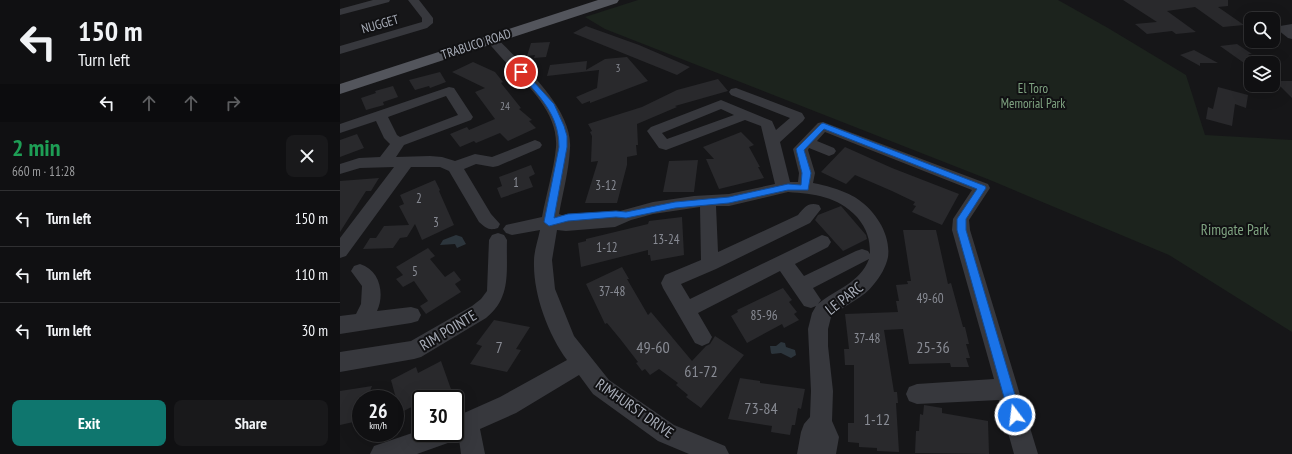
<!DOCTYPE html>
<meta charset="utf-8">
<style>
body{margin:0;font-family:"PT Sans Narrow",sans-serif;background:#19191b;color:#f1f3f6;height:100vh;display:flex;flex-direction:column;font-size:15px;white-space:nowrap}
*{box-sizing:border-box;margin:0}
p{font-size:13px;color:#9c9d9f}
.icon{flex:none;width:22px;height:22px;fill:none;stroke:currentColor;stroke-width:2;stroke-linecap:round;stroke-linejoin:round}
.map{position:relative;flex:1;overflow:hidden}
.panel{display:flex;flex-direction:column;background:#101012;width:340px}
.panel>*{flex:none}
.top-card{background:#101012;color:#f1f3f6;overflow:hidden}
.controls{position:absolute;left:904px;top:12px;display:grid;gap:8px}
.controls a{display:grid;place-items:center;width:36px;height:36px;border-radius:8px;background:#101012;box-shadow:0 4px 16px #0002,0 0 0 1px #303032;font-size:20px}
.speed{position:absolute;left:12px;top:390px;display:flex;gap:8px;font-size:20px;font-weight:700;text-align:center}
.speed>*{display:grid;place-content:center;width:52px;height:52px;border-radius:50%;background:#101012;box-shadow:0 4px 16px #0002,0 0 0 1px #303032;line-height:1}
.speed small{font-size:10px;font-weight:400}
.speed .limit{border:2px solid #111;border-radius:6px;background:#fff;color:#111}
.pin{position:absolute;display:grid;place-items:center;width:34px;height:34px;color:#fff;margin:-17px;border:2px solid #fff;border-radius:50%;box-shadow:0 1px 4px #0007}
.me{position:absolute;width:44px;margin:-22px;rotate:345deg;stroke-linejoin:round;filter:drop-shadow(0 0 3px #0008)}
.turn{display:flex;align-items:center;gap:14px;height:84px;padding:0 12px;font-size:18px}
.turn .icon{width:52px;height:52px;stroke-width:2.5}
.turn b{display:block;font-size:28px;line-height:34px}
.lanes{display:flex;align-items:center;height:38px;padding:0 12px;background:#0003;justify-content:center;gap:20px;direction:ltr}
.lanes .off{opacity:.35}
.round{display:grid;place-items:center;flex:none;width:42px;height:42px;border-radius:8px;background:#19191b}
.summary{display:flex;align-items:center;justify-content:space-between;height:68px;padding:0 12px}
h1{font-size:24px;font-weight:600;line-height:30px;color:#1e9e55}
.action{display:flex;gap:8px;margin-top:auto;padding:8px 12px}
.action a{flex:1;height:46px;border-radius:8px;background:#0f766e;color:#fff;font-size:16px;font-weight:600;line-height:46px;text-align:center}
.action a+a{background:#19191b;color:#f1f3f6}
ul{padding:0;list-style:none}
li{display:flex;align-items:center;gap:12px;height:56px;padding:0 12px;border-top:1px solid #303032}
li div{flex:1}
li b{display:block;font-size:15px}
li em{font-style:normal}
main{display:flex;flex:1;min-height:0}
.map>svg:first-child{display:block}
.green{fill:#1c231d}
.water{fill:#2c353c}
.building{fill:#29292c}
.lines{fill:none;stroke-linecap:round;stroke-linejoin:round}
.minor{fill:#37383d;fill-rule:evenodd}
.major{fill:#53555c;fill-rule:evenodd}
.route{fill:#1a73e8;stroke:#114b97}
.labels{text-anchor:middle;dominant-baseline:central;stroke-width:4;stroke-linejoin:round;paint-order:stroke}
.far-number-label{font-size:11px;fill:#888b94}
.far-street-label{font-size:13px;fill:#a8adb8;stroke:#111113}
.far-park-label{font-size:13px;fill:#7fa381;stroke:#111113}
.number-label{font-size:13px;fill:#888b94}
.park-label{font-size:15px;fill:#7fa381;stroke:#111113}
.street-label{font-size:15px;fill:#a8adb8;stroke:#111113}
.near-number-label{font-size:16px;fill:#888b94}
</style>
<main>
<section class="panel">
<div class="top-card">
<div class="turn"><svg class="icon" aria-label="left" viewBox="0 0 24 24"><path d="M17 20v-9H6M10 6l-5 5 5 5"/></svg><div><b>150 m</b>Turn left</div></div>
<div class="lanes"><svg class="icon" aria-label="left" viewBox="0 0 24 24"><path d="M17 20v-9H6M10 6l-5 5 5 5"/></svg><svg class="icon off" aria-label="ahead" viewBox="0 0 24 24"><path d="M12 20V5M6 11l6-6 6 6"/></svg><svg class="icon off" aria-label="ahead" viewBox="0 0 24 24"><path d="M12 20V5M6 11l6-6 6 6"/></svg><svg class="icon off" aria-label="right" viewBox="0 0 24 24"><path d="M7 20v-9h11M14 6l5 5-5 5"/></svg></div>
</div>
<div class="summary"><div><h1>2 min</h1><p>660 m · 11:28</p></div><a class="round"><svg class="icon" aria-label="close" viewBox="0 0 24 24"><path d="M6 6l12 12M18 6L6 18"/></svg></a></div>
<ul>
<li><svg class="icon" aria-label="left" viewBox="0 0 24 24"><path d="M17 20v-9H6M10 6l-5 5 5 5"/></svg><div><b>Turn left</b></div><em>150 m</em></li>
<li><svg class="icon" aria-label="left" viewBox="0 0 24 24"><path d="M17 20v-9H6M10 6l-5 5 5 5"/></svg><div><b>Turn left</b></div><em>110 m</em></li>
<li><svg class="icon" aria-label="left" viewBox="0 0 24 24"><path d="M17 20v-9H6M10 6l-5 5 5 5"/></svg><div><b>Turn left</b></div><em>30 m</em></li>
</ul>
<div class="action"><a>Exit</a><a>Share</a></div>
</section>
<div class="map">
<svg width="952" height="454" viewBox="0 0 952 454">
<rect width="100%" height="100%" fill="#161618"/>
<path class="green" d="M298,0H718L768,28L846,75L865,135L952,140V332L829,255L650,180L265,29L245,17Z"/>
<path class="water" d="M116,235L122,237L126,244L117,248L115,244L100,245L103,240Z
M441,342L445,343L446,347L455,350L456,355L451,358L441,353L432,354L431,353L430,346H436Z"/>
<path class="building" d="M783,0H888V6L878,7L904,25L883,27L855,7L827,11L856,32L836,34L832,31L807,34L795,24L817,22Z
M246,26L299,45L350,67L337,75L233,33Z
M210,42L206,57L194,58L195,55L187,56L191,43Z
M897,44L912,54H908L911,56V63H904L880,46Z
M854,50L878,63H860V66L840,55Z
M287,57L308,81L250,103V101L242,104L236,97L257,88L259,70L207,76L210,65L247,61L246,70L265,59Z
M133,62L155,72L163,82L161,83L181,108L179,109L192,120L189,121L196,128L168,141L160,133L136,143L134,141L120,147L110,134L127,127L129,130L155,119L135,92L145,88L112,72Z
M100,72L106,82L90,88L89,86L75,90L69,80Z
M378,79L388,91L335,106L337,107L297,124L298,145H296L297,155L287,157V165L277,203H245L258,161L251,162L252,136L250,132L252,131L248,124L302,107L337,90Z
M935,81H952V98Z
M53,86L58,97L43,102L44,105L26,110L21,98L36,93L35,91Z
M878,87L908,95L906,108L895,104L892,126L866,119L868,107L873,109Z
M401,132L414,145L409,147L420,167H418L424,178L379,189L366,159H374L363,147Z
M17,134L24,148L0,157V140Z
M505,147L552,168L619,194L602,225L572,212L576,206L573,205L575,202L552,191L515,175L506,184L481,172Z
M358,160L354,192H323L329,161Z
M191,165L195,174L189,177L193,187L161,198L157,188L162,186L159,177Z
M39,178L31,191H26L0,232V181Z
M95,180L100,190L99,191L114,225L82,240L75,224L67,237L60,238L53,248L23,249L30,238H36L44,226L69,225L59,206L64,204L60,195Z
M501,206L526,235L527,239L503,251L475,220L478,215Z
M342,217L344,255L311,261L310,255H308V250L241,267L238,243L246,241V239L308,224L309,221Z
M563,230H596L608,284L611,283L623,327H625L629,344H626L630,358H626L629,367H611L610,363L569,364L563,329L544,330L554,392H557L558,403H556L559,452L537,451V448L519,447V443L508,442V423H514V365H505L504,349H509L505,314L558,312L556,301H559L556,285L568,284L567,281H571Z
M88,248L95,256L90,259L105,277L114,271L121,280L115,284L121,292L86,314L80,306L88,301L74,281L63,287L56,279L63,275L56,267Z
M282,267L289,279H287L308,315L311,312L352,361L366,346L370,344L375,336L404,355L361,408L346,397L348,395L336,385L338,383L319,369L310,375L305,369L302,371L296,363L298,362L281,340L267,323L265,324L246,284Z
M443,288L452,300L449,302L457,312L454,314L459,320L444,328L442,324L407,343L391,316L398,312L397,310Z
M154,320L190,327L176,349L181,350L167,372L130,364L142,346L136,344Z
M101,361L112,392L99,399H81V402L60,413L51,380L76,367L78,373Z
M400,378L420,381V383L465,389L461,409L458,408L455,425H452L450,435L431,432L432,426L388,419Z
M32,386L27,399H21V414L18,421L0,425V391Z
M584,405L602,408V413L648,421L649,454L575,453L576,431H579L580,414L583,415Z"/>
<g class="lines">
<path class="minor" d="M33,0H50L49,2L0,15V9Z
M68,0H79L93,18V23L87,28L0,54V46L82,22V18Z
M952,24V39L948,38L938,30L940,26Z
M152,36L156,37C181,64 233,108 230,148C229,170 223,192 219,214L224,216L226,219L272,215L280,211L313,202L354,196L389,194L435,184L421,126L405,120L326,150L319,148L307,131L311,127L381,100L432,121L436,130L450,118L391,95L389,92L391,89L396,88L462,113L465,118L463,121L440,142L450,182H458L459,173L453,149L478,123L483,122L648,184L650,188L629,220L630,230L698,454H674L659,400L577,404L569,401L566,394L569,387L577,384L654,379L612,230L613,219L632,190L485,132L477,141L494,148L496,151L494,154L489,156L469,148L468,150L475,173L473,183C486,185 509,192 519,200C536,212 551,235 548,257C546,267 540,277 534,284C524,298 504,305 491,317L488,329V346L493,391L492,421L499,437L496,454H457L461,432L464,424L470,417L471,391L468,329L472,313L476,306L471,308L464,306L440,271L358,313L372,337L369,343L362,346L355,343L323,288L321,283L325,275L361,260L360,207L313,214L291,220L275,227L226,231L217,230L212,260L215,289L234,336L269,380L334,425L385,446L389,454H349L318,441L253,394L239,375L176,413L140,429L145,454H121L119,439L77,454H30L34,446L81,430V433H115V417L160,397L227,360C208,334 193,294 194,261C194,251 198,240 200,230L172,235L166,233L163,229L166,225L202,217C206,195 214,169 216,147C219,103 169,72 146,39L148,37ZM381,109L394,115L327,139L322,133ZM448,192C475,194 497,196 517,217C527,229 530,239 530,254L528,251L522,249L516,251L464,276L455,264L488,247L491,242L488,237L482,235L350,299L341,284L376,269L470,223L481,209L479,205C468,202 465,207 458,215L378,252L376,206H389ZM529,259C520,283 496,289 478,304L481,300L473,288Z
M109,87L114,88L133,117L131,120L64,145L56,157L90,156L102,157L115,161L135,154L152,157L190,142L195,140L200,142L202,145L200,148L158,166L153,167L136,164L124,169L151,214L160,224L158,228C149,231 146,228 139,222L109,171L100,167H71L6,256L0,258V238L54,167L20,168L0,174V164L19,158L40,157L50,144L44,138L36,121L0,133V124ZM106,96L118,115L60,137L57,135L48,117Z
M158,233L164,235L167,240C166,271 172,297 146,318L81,357L74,359L0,372V352L71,341L132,306L141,299L147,291L149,240L152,235Z
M20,264C40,270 45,294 37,311L71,307L78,309L81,315L78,321L71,323L0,334V316L16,314L21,304L22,286L11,271L14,266Z"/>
<path class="major" d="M258,0H279L277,3L0,94V84Z"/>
</g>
<path class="route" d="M179,70H183L214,104L224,126L227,136V147L214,218L228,214L276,211L286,212L335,202L389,197L448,184L461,185L462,173L456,149L481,124L483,123L645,186L646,188L626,219V230L681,415L679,419L675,421L671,419L669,415L617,230V219L637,189L484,129L464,150L471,173L468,190H448L389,203L335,208L286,218L276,217L228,221L209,226L204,222L219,147C219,114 199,96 179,73Z"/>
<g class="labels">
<g class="far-number-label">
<text x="278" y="68">3</text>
<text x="165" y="106">24</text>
</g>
<g class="far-street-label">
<text transform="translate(40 24) rotate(-16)">NUGGET</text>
<text transform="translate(136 44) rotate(-18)">TRABUCO ROAD</text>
</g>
<g class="far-park-label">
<text x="693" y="88">El Toro<tspan x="693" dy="15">Memorial Park</tspan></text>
</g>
<g class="number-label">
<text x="176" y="182">1</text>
<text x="266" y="185">3-12</text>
<text x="79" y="198">2</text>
<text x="96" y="222">3</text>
<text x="326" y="239">13-24</text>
<text x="267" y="247">1-12</text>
<text x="75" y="271">5</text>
<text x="272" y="291">37-48</text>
<text x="590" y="298">49-60</text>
<text x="424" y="315">85-96</text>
<text x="527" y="338">37-48</text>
</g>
<g class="park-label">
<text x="895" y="229">Rimgate Park</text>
</g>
<g class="street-label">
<text transform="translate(504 298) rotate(-38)">LE PARC</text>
<text transform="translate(108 330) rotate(-31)">RIM POINTE</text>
<text transform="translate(295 408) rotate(35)">RIMHURST DRIVE</text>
</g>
<g class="near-number-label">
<text x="159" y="347">7</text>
<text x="313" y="347">49-60</text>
<text x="593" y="347">25-36</text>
<text x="361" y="371">61-72</text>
<text x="421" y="408">73-84</text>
<text x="537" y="419">1-12</text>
</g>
</g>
</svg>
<div class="controls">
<a><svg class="icon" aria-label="search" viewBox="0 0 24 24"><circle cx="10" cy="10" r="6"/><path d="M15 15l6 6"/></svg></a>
<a><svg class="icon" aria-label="layers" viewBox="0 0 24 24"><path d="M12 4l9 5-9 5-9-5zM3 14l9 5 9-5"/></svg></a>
</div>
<div class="speed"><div>26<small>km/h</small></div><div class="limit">30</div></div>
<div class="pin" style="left:181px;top:72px;background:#d93025"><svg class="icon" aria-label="arrive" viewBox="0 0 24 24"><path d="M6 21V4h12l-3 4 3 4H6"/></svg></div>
<svg class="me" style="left:675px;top:415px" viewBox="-20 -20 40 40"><circle r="17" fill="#1a73e8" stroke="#fff" stroke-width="3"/><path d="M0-11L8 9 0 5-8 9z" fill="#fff"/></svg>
</div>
</main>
